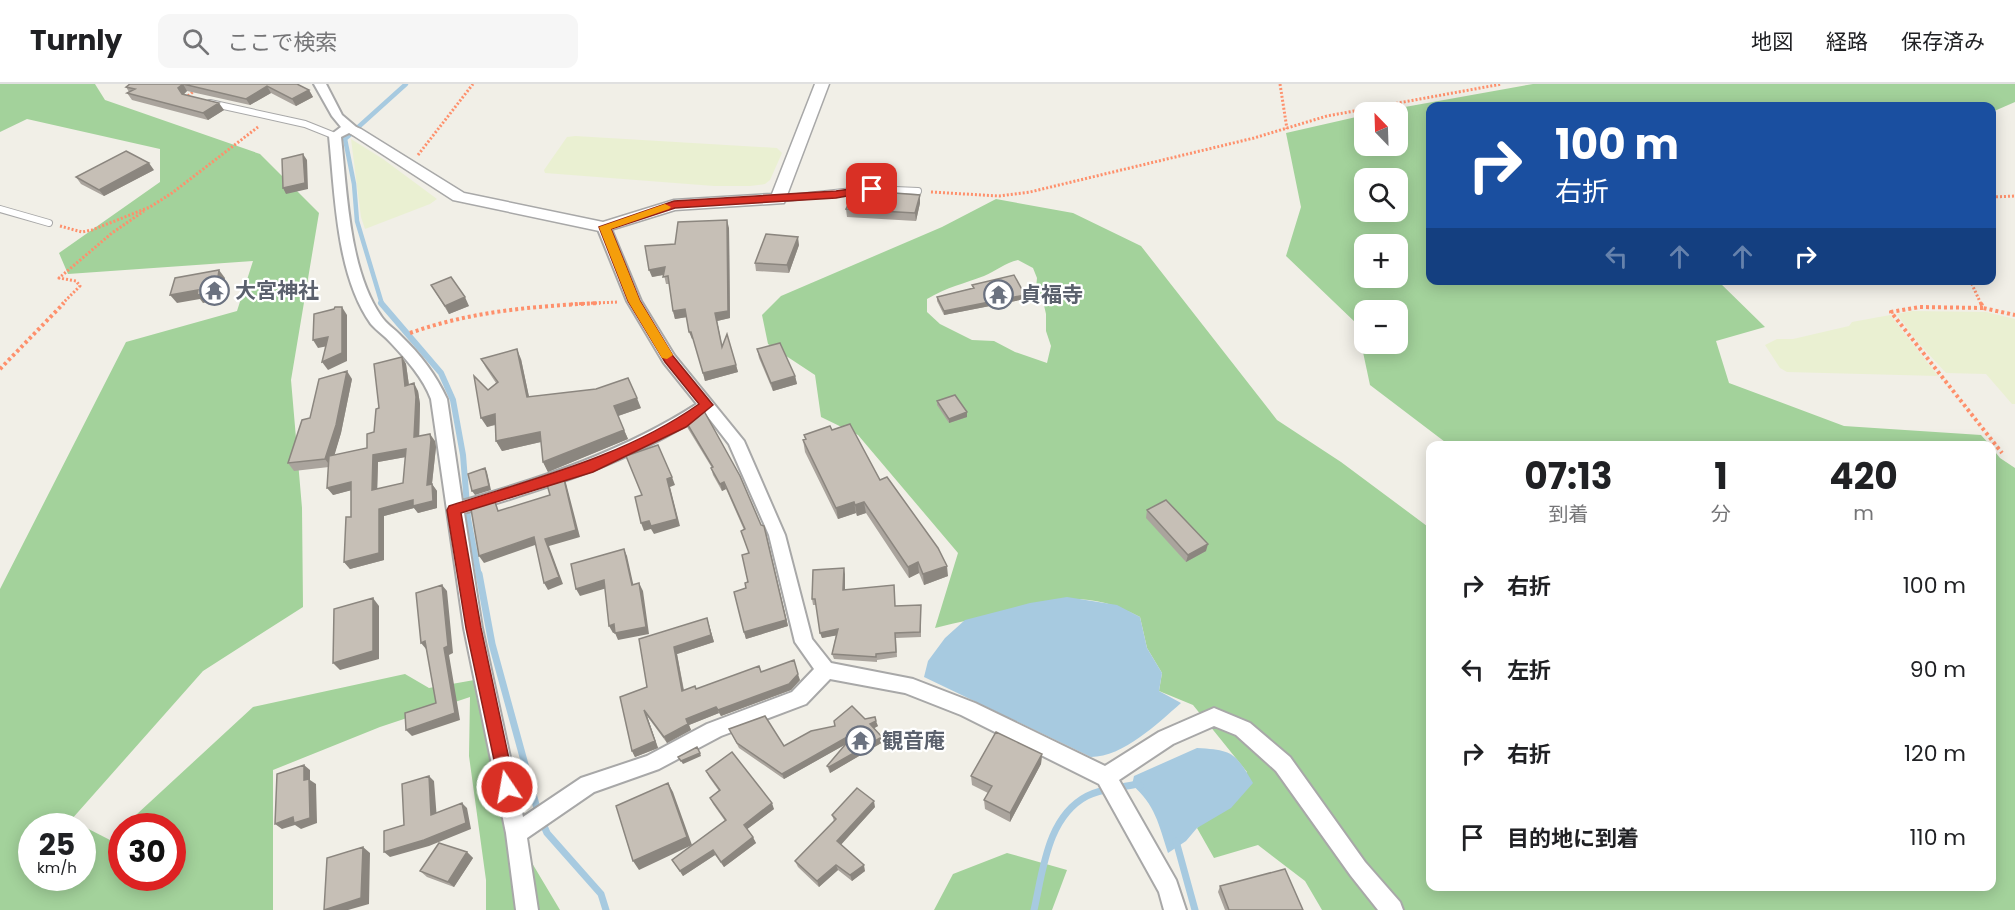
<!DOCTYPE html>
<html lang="ja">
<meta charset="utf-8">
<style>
body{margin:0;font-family:Poppins,"Noto Sans JP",sans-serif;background:#f6f6f6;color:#202124;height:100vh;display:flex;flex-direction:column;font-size:22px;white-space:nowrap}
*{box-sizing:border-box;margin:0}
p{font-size:20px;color:#757577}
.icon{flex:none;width:33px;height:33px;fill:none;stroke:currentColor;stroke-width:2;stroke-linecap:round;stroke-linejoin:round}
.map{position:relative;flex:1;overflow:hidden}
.drawer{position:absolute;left:1426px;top:357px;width:570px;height:450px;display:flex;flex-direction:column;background:#fff;border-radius:12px;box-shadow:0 3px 15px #0003}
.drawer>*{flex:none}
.hud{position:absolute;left:1426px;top:18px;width:570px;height:183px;border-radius:12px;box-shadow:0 3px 15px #0003;background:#1a4fa0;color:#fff;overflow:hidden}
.needle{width:39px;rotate:337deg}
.fabs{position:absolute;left:1354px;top:18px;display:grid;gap:12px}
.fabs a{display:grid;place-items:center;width:54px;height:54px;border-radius:12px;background:#fff;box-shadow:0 3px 15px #0003;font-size:30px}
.speed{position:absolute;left:18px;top:729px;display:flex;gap:12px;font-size:30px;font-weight:700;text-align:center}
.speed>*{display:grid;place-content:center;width:78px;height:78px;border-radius:50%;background:#fff;box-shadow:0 3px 15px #0003;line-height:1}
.speed small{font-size:15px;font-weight:400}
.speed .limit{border:9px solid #d22;background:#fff;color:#111}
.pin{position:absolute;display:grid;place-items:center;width:51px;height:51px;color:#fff;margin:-26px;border-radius:12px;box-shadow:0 3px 9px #0006}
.me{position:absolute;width:66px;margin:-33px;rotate:348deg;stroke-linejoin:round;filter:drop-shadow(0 0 4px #0008)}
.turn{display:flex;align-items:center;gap:21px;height:126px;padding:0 30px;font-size:27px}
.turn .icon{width:78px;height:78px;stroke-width:2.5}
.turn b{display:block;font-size:42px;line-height:51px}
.lanes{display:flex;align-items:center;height:57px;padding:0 30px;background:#0003;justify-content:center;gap:30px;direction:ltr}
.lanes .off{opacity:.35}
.eta{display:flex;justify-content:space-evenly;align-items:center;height:102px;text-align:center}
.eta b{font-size:36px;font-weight:700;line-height:42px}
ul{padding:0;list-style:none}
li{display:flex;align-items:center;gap:18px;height:84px;padding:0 30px}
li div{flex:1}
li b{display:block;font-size:22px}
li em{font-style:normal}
header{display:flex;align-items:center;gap:36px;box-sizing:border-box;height:84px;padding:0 30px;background:#fff;border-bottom:2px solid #e0e0e0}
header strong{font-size:28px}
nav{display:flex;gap:33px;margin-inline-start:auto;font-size:21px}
.search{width:420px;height:54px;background:#f6f6f6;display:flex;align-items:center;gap:15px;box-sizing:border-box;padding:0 21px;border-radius:12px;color:#757577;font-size:22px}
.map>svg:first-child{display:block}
.farmland{fill:#eaf0d2}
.forest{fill:#a3d29b;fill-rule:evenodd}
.water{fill:#a7cae0}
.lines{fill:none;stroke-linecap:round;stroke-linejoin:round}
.stream-far2{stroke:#a7cae0;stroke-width:4.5}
.stream-far1{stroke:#a7cae0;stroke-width:6}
.stream{stroke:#a7cae0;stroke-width:7}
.service-casing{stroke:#a8a8a8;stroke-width:8}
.minor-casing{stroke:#a8a8a8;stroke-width:4}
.tertiary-casing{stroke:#a8a8a8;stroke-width:3}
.path-far1{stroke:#fe906c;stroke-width:3;stroke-dasharray:2 2;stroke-linecap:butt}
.path{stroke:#fe906c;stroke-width:4;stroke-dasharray:3 3;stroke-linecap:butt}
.service{stroke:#fff;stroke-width:6}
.minor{fill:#fff;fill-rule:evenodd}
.tertiary{fill:#fff;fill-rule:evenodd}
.wall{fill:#aaa49d;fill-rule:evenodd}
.shaded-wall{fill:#8b867f}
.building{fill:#c6bfb6;stroke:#8b867f;stroke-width:1.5;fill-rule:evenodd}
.route{fill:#d93025;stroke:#8d1f18;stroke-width:1.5}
.slow{fill:#f59e0b}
.labels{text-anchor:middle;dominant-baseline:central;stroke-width:4.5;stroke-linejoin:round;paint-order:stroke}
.worship-label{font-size:21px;font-weight:bold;fill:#5b616d;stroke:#fff;text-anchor:start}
</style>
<header>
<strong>Turnly</strong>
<div class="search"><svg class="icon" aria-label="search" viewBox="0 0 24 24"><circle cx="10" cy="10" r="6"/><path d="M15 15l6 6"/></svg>ここで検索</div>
<nav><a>地図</a><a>経路</a><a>保存済み</a></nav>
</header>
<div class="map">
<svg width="2015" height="826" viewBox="0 0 2015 826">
<rect width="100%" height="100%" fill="#f1efe7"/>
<path class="farmland" d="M575,52L777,64L782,69L770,96L765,100L750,102H714L545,89L544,86L567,53Z
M351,55L383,75L437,115L430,120L365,145L361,133Z
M1912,227L1986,228L2015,235V320H2012L1986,290L1946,289L1914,254L1897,230Z
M1890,231L1938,292L1787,288L1780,284L1765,261L1777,255H1793L1849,242L1852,238Z"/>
<path class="forest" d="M0,0H95L105,16L260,70L319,129L291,296L302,424L303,523L203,587L71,736L110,756L121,745L122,794H172V742H124L253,623L405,590L429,604L480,595L498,722L560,826H486V796L469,672L470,613L380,643L273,686V826H0V505L126,258L237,227L253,177L68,190L59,169L160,98V65L27,35L0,48ZM32,742H82V794H32Z
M1533,0H2015V18L1992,28V22H1431V196L1718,197L1765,243L1716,257L1729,299L1844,342L1981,351L1990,361H1449L1370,301L1357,240L1286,172L1301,123L1286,49L1365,31V62H1398V28H1377ZM1365,94H1398V128H1365ZM1365,160H1398V194H1365ZM1365,226H1398V260H1365Z
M996,115L1073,129L1141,162L1277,336L1341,378L1431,445V802H1992V364L2000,374L2015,384V826H1322L1305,797L1258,761L1214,774L1197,744L1247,688L1193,621L1159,607L1162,589L1147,564L1140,533C1090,507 1055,513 1003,528C981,534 958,538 935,544L958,469L858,351L821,333L815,291L768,260L762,231L781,212L942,143ZM1018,176L1033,184L1037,194L1036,204L1043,217L1046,230V247L1051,262L1047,279L1015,268L994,257L972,256L940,240L927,228V215C947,203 963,200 984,192C996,187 1005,179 1018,176Z
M1007,769L1067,786L1052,826H934L953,790Z"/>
<path class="water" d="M1067,513L1117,521L1140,533L1147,564L1162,589L1159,607L1181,619C1158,639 1123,673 1091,673L924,593L928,577L945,554L965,536L1030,519Z
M1197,664C1232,666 1235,668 1253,699L1231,724L1197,744L1186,757L1168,769C1159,741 1155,720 1132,701L1134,692Z"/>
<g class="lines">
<path class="stream-far2" d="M382,220L357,137L354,100L345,55L406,0"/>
<path class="stream-far1" d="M381,219L441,289L453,316L463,371L468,434L479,492"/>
<path class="stream" d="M479,490L492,560L538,728L547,749L601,810L606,826
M1176,757L1195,826
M1034,826C1043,787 1047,733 1087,712C1102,704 1121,704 1137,700L1140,702"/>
<defs>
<path id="service" d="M210,19L305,40L335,52
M778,115L872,105L918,107
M0,125L49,139"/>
<path id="minor" d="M314,0H326L342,31L362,48L356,52L349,49L341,53C347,108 349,186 381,232C386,240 395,245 401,252C420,270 436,291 447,315L462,417C545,393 624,367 697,320L664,279L627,217L597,143L604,139L609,140L641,217L674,271L744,357L785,451L812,555L831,579L913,595L975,619L1105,682L1159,648L1214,624L1250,639L1290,673L1365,778L1400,818L1403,826H1378L1351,792L1276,687L1236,651L1214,642L1173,660L1119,696L1176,796L1186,826H1164L1159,808L1099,700L961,631L905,609L830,595L806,620L721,652L659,685L594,708L527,754L538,826H516L506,749L464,544L431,315C423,294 407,276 391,259C385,252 377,247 371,240C336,191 335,110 329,52L341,43L332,32ZM705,329L729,360L769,451L795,558L814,585L792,608L707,640L647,672L581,694L523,733L482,544L464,429C548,404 631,378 705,329Z"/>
<path id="tertiary" d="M815,0H829L784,119L675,126L604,148L453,116L348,48L356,43L361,45L464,109L603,138L674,116L772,110Z"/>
</defs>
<use href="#service" class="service-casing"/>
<use href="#minor" class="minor-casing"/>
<use href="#tertiary" class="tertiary-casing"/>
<path class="path-far1" d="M1280,0L1287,45
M188,12L202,0
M418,71L473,0
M931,108L999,112L1030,108L1254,54L1327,32L1502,0
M1992,113L2015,112
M60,142L82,148L92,146L150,123L172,109L258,43
M1970,196L1981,220
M62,220L80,202L76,197L59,194L112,149L144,127
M571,220L618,218"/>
<path class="path" d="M1981,219L1983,224L2015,231
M1983,224L1920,223L1891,228L2002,369
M410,249C472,227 535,222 600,219
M0,285L64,219"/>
<use href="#service" class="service"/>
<use href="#minor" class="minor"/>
<use href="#tertiary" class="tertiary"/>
</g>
<path class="wall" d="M127,0H297L309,6L313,13L296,22L271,9L250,21L187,7L184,10L224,26L208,36L132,16L127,9L129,8L126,3L129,0Z
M154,86L104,112L81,100L76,93Z
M920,119L916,137L847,133L846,125Z
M729,144L730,234L717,237L722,262L736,281L738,288L705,297L694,255H692L687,233L675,235L673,227L669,200H666L664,191L652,193L675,160Z
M799,161L789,189L756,187L755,179Z
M431,201L469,222L449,230Z
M972,201L1025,215L944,231L937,217V213L973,204Z
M757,265L795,292L797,300L773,307L759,274Z
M402,273L406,280L409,301L418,307L420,320L419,352L435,357L436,363L432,400L437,407V424L418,429L414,424L384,432V476L350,485L344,478L351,433V406L333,411L329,383L294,387L288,379L310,334L352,295L341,349L334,371L367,364L374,348L379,324ZM406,373L403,399L377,405L378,378Z
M481,275H521L529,313L641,324L618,332L628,355L548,388L543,378L541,358L502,367L496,357V341L487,343L488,306L496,299L486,284Z
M937,317L967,333L949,339L937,321Z
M685,336L761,441L766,449L788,542L746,555L744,548L746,504L748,498L749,469L744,446L726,405L722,407L713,391L711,384H712L687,343Z
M832,346L880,396L948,492L924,501L919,489L909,494L866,429L857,432L856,429L838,435L805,368L803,356L805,355L804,351Z
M1147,426L1206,467L1186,478L1146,434Z
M845,490V506L894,501L895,522L921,521V553L896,554L897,573L877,576V578L834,575L832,570L836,551L822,554L816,521H813L812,515Z
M707,534L714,558L677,570L684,606L696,605L761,588L800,596L791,606L721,632L719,629L689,641L691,646L667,659L647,632L658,664L635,673L632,667L647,603Z
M865,635L878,642L874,644L883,658L830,689L827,682L846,660L784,695L739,664L729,645L784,662Z
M1042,670L1041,680L1010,738L985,725L984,716L988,709L972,701L971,692Z
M706,687L774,725L747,745L756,759L724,783L715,771L683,792L672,776L725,737L713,720L710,714L719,707L709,693Z
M875,723L841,760L865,787L852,797L838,786L819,803L798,783L795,777L834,737L832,731Z
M467,768L473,774L454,803L427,793L420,787Z
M1220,802L1303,826H1225L1218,808Z"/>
<path class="shaded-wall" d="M183,0L187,7L183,11L178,4Z
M267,2L271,9L250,21L246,15Z
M309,6L313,13L296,22L292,15Z
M219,19L224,26L208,36L203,29Z
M303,70L307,76L308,105L286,110L283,104Z
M149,79L154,86L104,112L99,106Z
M920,111V119L916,137L915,129Z
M727,136L729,144L730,234L717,237L724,270L715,229Z
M798,153L799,161L789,189L787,181Z
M665,183L667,190L652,193L649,186Z
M219,186L225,194L222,215L203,219L200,215L177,219L170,211Z
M1025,211V215L944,231V227Z
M465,213L469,222L449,230L445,222Z
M342,223L347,231V277L328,286L322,278Z
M685,225L687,233L675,235L673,227Z
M689,248H691L694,255H692Z
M328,253L333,261L318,264L313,256Z
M517,265L521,275L531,322L527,313Z
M402,273L406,280L410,309L405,302Z
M736,281L738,288L705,297L703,289Z
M347,287L352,295L341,349L331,383L325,375Z
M795,292L797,300L773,307L771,299Z
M414,299L418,307L420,320L419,360L414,353Z
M637,314L641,324L618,332L614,322Z
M967,328V333L949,339V335Z
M495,330L500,339L487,343L481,334Z
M624,346L628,355L548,388L543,378Z
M540,348L545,357L502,367L496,357Z
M430,350L435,357L436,363L431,408L427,401Z
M406,365L411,372L378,378L377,414L372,406L373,371Z
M485,384L487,388L491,406L475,411L472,407Z
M563,391L566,399L580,453L549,462L563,500L548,506L544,499L545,455Z
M672,393L675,401L670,403L680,442L654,450L651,445L644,447L641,439L649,437L667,395Z
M351,398L356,405L333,411L327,404Z
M724,398L726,405L722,407L720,400Z
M432,400L437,407V424L418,429L414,424L384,432V476L350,485L344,478L379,425Z
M854,418L856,429L838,435L836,424Z
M864,418L866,429L857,432L855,421Z
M766,449L788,542L746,555L744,548Z
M534,453L538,460L484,479L479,472Z
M1208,460L1206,467L1186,478L1188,471Z
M624,465L627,472L635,508L632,501Z
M918,478L919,489L909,494L908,483Z
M947,482L948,492L924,501L923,490Z
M844,484L845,490V512L843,506Z
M604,496L607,504L580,512L576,505Z
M639,499L643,507L649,550L618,556L615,549Z
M442,501L447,507L453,569L449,571L460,636L412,652L406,646L455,629L444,564Z
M373,514L379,522V575L340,586L333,579Z
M707,534L714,558L677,570L685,614L682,607L674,563Z
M614,540L618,548L613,549L609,542Z
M838,545L839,551L822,554L820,549Z
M425,557L430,564L426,565L421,559Z
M798,590L800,596L791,606L721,632L718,626Z
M716,623L719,629L689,641L691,646L667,659L664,653L686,635Z
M644,626L647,632L658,664L635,673L632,667Z
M876,637L878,642L871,646L870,640Z
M856,648L857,654L784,695L782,690Z
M882,653L883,658L830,689L829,683Z
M700,669L701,672L683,680L681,677Z
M1042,670L1041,680L1010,738V729Z
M304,681L310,686V696L316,700L317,739L301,745L295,741L282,745L275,740L293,733L304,696Z
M429,692L434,697L437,736L431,731Z
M668,699L673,708L692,761L639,786L633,777Z
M874,717L875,723L839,763L837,757Z
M462,719L467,724L471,745L429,762L390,773L384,768Z
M772,719L774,725L746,746L744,741Z
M753,753L756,759L724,783L721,778Z
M363,763L370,769L369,820L348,826H324Z
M713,766L715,771L683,792L680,787Z
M467,768L473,774L454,803L448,798Z
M836,781L838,786L819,803L817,797Z
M864,781L865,787L852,797L850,791Z"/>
<path class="building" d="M130,0H183L178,4L182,10L219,19L203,29L127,9L135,5L126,3Z
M183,0H297L309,6L292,15L267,2L246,15Z
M126,67L149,79L99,106L76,93Z
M303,70L305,99L283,104L282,75Z
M855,106L920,111L915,129L846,125Z
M727,136L728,227L715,229L722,263L727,250L736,281L703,289L691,248H689L685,225L673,227L668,192L663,193L665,183L649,186L645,162L675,160L678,138Z
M766,150L798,153L787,181L755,179Z
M219,186L216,207L197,211L198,206L170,211L175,194Z
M1014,191L1025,211L944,227L937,213L974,204L972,201Z
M451,193L465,213L445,222L431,201Z
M335,223H342V269L322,278L328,253L313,256L314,230L334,225Z
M780,259L795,292L771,299L757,265Z
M517,265L527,313L596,305L628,294L637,314L614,322L624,346L543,378L540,348L496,357L495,330L481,334L474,292L488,306L498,298L481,275Z
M402,273L405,302L414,299L416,313L414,353L430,350L431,356L427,401L432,400L433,417L413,422V416L379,425V469L344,478L346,433H351V398L327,404L329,372L367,364V350L374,348L376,325L379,324L374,280ZM406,365L403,399L372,406L373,371Z
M347,287L336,341L325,375L288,379L302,336L310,334L319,295Z
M955,311L967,328L949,335L937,317Z
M704,327L740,392L761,441L764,442L786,536L744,548L734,508L746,504L745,499L748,498L742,471L749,469L741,447L745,445L724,398L720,400L711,384L713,383L685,336Z
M850,340L880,396L887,393L938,464L947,482L923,490L918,478L908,483L864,418L855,421L854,418L836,424L803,356L806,355L804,351L830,342L832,346Z
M658,361L672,393L667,395L677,435L651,442L649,437L641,439L635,413L642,411L626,372Z
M485,384L489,402L472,407L468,390Z
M563,391L576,446L545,455L559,493L544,499L534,453L479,472L471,425L475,424L474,420L491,415L492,419L495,418L498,427L550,411L546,397Z
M1166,416L1208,460L1188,471L1147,426Z
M624,465L632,501L639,499L646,543L615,549L614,540L609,542L604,496L576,505L571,480Z
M844,484L843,506L894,501L895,522L921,521L920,548L895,549L896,568L876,570V573L832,570L838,545L820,549L815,515H812L813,486Z
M442,501L448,562L444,564L455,629L406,646L405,629L436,619L425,557L421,559L416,509Z
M373,514V567L333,579L334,525Z
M707,534L711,551L674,563L682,607L695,602L696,605L759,582L761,588L794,576L798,590L789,600L718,626L716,623L686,635L688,640L664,653L644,626L655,657L632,667L620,613L647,603L639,555Z
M852,622L865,635L875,633L876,637L870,640L882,653L829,683L827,682L856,648L782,690L737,659L729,645L765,632L784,662L811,647L835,642L834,637Z
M996,648L1042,670L1010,729L984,716L992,702L971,692Z
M697,663L700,669L681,677L678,673Z
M732,668L772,719L744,741L753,753L721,778L713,766L680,787L672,776L726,736L710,714L720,706L706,687Z
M304,681V696L309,695L310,734L294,739L293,733L275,740L277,690Z
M429,692L431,731L462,719L466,739L424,756L384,768V747L404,741L402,700Z
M668,699L687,753L633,777L616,722Z
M857,704L874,717L837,757L864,781L850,791L836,781L817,797L795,777L836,735L832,731Z
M439,759L467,768L448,798L420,787Z
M363,763L361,814L324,826L327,774Z
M1285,785L1303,826H1229L1220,802Z"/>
<path class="route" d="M872,102L877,105L875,107L836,114L675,124L611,145L640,217L673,272L713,321L686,343L593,388L461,429L481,544L515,703L513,709L507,711L501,709L466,544L447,426L449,422C535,394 624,373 699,320L665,278L628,217L599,143L674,117L836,107Z"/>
<path class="slow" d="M665,120L671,123L669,125L611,145L640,217L673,271L667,275L662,274L628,217L599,143Z"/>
<defs>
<symbol id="temple-ring" viewBox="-11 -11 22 22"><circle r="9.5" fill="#fff" stroke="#6b7280" stroke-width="1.5"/><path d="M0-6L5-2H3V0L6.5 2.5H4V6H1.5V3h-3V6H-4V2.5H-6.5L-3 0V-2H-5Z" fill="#6b7280"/></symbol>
</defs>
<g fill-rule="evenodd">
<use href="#temple-ring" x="198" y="190" width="33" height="33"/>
<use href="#temple-ring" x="982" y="194" width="33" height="33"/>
<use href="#temple-ring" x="844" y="640" width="33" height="33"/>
</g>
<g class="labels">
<g class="worship-label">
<text x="235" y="206">大宮神社</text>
<text x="1020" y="210">貞福寺</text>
<text x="882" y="656">観音庵</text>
</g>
</g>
</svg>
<div class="fabs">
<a><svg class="needle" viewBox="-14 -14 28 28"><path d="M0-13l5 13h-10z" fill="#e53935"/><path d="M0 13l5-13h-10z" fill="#757577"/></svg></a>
<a><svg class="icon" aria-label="search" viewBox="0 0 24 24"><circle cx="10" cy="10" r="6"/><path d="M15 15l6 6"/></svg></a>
<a>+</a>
<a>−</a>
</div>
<div class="speed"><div>25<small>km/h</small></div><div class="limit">30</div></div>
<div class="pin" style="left:872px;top:105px;background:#d93025"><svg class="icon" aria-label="arrive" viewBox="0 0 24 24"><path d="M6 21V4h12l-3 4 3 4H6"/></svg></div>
<svg class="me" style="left:507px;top:703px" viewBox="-20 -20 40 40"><circle r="17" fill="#d93025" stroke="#fff" stroke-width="3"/><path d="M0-11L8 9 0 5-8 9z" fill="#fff"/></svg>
<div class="hud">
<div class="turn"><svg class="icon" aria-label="right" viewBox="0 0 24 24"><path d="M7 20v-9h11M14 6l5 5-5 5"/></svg><div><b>100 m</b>右折</div></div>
<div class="lanes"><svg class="icon off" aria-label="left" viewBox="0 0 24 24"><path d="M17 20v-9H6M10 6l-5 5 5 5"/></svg><svg class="icon off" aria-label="ahead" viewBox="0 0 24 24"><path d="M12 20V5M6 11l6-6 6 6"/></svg><svg class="icon off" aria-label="ahead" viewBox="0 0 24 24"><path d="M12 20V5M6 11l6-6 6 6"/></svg><svg class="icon" aria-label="right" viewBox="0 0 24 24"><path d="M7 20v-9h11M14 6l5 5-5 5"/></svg></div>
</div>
<section class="drawer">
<div class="eta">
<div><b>07:13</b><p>到着</p></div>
<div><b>1</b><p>分</p></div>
<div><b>420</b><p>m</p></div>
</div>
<ul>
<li><svg class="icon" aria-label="right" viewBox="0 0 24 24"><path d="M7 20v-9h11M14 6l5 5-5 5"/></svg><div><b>右折</b></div><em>100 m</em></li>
<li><svg class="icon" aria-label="left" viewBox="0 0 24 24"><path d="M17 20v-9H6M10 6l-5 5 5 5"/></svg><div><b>左折</b></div><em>90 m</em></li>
<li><svg class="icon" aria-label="right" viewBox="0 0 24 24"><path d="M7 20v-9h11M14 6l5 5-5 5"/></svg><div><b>右折</b></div><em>120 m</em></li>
<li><svg class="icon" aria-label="arrive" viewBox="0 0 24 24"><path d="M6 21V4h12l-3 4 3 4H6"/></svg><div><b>目的地に到着</b></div><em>110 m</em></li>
</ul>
</section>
</div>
